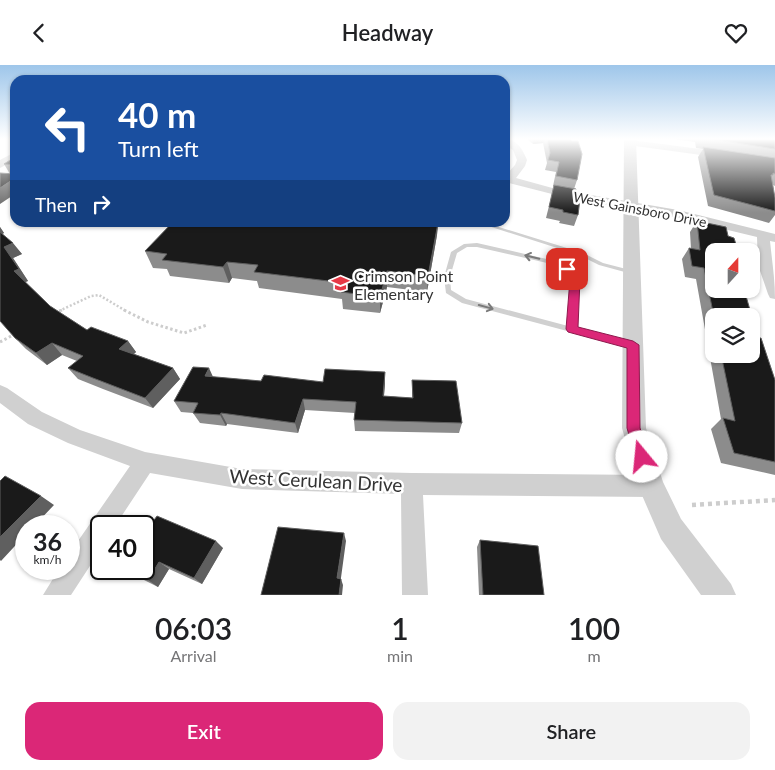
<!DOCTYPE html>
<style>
body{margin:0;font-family:Lato,sans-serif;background:#f2f2f2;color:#202124;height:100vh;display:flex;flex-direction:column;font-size:19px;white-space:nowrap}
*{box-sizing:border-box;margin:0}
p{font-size:16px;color:#757577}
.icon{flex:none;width:28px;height:28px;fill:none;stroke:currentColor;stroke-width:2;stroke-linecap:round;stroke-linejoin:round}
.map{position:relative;height:530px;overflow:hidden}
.sheet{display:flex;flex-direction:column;background:#fff;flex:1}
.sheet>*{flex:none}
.banner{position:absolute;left:10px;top:10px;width:500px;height:152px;border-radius:15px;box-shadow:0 1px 4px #0004;background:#1a4fa0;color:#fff;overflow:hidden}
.needle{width:32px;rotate:21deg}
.controls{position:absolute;left:705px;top:178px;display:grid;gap:10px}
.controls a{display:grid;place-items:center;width:55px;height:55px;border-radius:10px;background:#fff;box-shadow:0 1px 4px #0004;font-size:25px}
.speed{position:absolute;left:15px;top:450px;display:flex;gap:10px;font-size:25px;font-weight:700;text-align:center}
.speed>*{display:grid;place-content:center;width:65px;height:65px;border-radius:50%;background:#fff;box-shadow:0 1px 4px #0004;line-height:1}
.speed small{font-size:12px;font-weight:400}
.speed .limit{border:2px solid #111;border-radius:8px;background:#fff;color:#111}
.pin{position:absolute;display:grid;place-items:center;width:42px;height:42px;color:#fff;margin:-21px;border-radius:10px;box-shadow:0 2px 8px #0006}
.me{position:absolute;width:55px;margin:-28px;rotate:343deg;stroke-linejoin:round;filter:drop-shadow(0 0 4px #0008)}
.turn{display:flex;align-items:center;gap:18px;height:105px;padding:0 25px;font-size:22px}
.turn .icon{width:65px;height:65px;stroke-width:2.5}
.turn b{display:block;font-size:35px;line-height:42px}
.then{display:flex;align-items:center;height:48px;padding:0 25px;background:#0003;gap:10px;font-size:19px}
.eta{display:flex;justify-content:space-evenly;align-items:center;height:85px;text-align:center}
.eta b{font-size:30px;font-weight:600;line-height:35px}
.cta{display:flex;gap:10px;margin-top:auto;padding:10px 25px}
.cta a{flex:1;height:58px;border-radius:15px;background:#db2777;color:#fff;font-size:20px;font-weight:600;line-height:58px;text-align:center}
.cta a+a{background:#f2f2f2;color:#202124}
header{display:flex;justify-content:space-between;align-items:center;height:65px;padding:0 25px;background:#fff;font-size:22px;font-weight:600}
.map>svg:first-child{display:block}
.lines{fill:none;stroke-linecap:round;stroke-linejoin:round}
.path-far2{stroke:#cdcdcd;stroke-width:2.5;stroke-dasharray:2 2;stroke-linecap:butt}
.path-far1{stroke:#cdcdcd;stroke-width:3;stroke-dasharray:2.5 2.5;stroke-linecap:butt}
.path{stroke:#cdcdcd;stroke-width:4.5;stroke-dasharray:4 4;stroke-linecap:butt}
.service{fill:#d0d0d0;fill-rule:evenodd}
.minor{fill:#d0d0d0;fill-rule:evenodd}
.tertiary{fill:#d0d0d0;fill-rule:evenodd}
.wall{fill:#8c8c8c;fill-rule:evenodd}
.shaded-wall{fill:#5f5f5f}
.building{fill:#1a1a1a;stroke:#5f5f5f}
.oneway{stroke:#7a7a7a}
.route{fill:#db2777;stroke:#8e194d}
.labels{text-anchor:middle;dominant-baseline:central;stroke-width:5;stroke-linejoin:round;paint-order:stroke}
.far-street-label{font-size:14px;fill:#333;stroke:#fff}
.poi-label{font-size:16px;fill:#333;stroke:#fff;text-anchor:start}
.near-street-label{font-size:19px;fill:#333;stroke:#fff}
</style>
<header><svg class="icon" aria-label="back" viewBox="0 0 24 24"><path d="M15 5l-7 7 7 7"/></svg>Headway<svg class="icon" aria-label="heart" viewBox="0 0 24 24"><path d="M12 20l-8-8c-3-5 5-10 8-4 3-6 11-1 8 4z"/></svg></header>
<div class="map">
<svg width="775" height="530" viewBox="0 0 775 530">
<rect width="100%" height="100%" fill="#fff"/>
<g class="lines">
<path class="path-far2" d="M59,246L91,231L99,230L126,246"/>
<path class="path-far1" d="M124,245L148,257L184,268L207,260
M56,248L62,245
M0,277L15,269"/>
<path class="path" d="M692,440L775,435"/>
<path class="service" d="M479,158H486L583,188L603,198L634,206L635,207L632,209L599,200L579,190Z
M477,178L551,195L569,203L578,214L576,263L634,278L635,280L634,282L631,283L462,238L446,228L444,212L451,187L464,179ZM467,182H477L547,198L565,205L572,214L568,261L466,234L451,225L450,212L457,188Z"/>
<path class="minor" d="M505,74C517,74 523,85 527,95L525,101L516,113L556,124L678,145L775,169V177L770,176C772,196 775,214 775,234L770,233L768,229L758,200L757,172L678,153L556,130L505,117V111L515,100L517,95L513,85L505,80Z
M631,75L723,87L728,90L723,93L628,80L626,78Z
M15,87V95L0,103V95Z
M0,320L7,323L42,347L80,365L145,387L242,404L412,408L651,410L659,413L662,421L659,429L651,432L423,430L428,530H402L401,429L242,424L150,408L115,461H101V484L71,530H43L59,504H69V489L130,401L68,378L28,359L0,338Z"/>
<path class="tertiary" d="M624,74H636L646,363L663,417L681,454L731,519L736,530H701L661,474L638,421L622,363Z"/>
</g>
<path class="wall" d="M527,74H570L577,115L574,124V133L578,150L574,161L559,158L560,156L546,153L554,121H553L556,107L545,105L547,98L543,78L533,79Z
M673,74H775V121L773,120L775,133V150L769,158L708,141L698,92L703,84L696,83L695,77Z
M15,92V129L10,109L4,99Z
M697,156L714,186L758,273L775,315V410L721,398L711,364L721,354L696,214L685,212L682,194L689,183L691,184L690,167ZM714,251L751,289H714Z
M438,158L437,170L427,227L387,222L380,248L343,244L342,234L259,223L257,216L232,213L229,218L170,211L167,204L153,203L145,186Z
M0,162L4,168L2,169L22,189L13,193L28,216L25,217L50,241L87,265L128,276L136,287L134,289L173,303L180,314L153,343L103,324L78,314L68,303L77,296L62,290L47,300L26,284L15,273Z
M213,312L261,316L385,318L384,331L412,333V315L462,358L459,368L355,366L354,355L355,348L305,345L298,368L227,359L226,361L200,358L193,348L181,347L174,336Z
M144,469L223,483L202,519L169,504L158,522L122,504Z
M480,475L544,530H479L477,482Z"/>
<path class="shaded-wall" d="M534,74H544L543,78L533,79Z
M15,113V129L0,139V123Z
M508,119L505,130V122Z
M438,158L437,170L427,227L428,211Z
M0,162L4,168L0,170Z
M13,178L22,189L13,193L28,216L23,218L14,206L4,182Z
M227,197L232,213L229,218L223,202Z
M387,206V222L380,248V232Z
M128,276L136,287L127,295L119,284Z
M52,278L62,290L47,300L36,288Z
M173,303L180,314L153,343L145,333Z
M209,303L214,314L205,311Z
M385,307V318L383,342V331Z
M303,334L305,345L298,368L295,358Z
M221,348L227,359L226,361L220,350Z
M41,431L54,440L34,461H26V469L1,496L0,495V472Z
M344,468L346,476L340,520L337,513Z
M216,476L223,483L202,519L194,513Z
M159,497L169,504L158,522L148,515Z
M341,514L343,520L342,530H339Z"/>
<path class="building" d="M547,74H570L572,76H578L582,89L577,115L556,111L559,97L548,95L550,88Z
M711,74H775V84Z
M703,82L775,93V109L773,108V110H771L775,133V146L714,130Z
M15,92V100L4,99Z
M0,108L15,109V113L0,123Z
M554,120L576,124L574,133L580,134L578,150L563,147V145L549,142Z
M697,156L726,162L728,171L734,173L738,186H714V224H744L758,273H761L775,315V397L734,388L723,353L735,356L721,289H751V251L714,252L704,203L692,201L689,183L700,185Z
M172,158H438L428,211L387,206L380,232L341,227L345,218L254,207L258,200L227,197L223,202L162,195L167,189L145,186Z
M0,167L13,178L4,182L19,204L14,206L50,241L87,265L91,262L128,276L119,284L173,303L145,333L93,313L68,303L83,291L52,278L36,288L15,273L0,256Z
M193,302L209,303L205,311L261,316L264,310L323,317L325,304L385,307L383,331L413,333L412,315L456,316L462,358L354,355L356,337L303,334L295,358L221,348L220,350L193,348L198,338L174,336Z
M5,411L41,431L0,472V416Z
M157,451L216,476L194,513L159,497L148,515L122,504H144V469Z
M278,462L344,468L337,513L341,514L339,530H261Z
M480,475L538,481L544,530H483Z"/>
<defs><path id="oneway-shaft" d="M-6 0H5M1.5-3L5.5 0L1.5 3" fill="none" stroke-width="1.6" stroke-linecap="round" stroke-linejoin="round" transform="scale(1.25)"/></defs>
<g class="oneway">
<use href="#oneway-shaft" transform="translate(532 192) rotate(-167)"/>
<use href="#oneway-shaft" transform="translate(486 242) rotate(15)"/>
</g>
<linearGradient id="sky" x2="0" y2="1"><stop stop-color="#9ec6ea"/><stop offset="0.5" stop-color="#fff"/><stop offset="1" stop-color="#fff" stop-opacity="0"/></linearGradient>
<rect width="775" height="148" fill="url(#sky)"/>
<path class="route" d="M567,200L570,201L580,214L578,262L633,276L639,280L640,363L650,392L647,397L642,399L637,397L627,363V283L568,267L566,264L570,214L562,204Z"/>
<defs>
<symbol id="school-bare" viewBox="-9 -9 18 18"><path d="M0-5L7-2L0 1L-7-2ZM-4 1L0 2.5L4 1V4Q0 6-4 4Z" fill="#e63946" stroke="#fff" stroke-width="2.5" paint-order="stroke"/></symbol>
</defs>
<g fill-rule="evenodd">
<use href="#school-bare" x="328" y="206" width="25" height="25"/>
</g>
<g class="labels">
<g class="far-street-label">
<text transform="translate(640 144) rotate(11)">West Gainsboro Drive</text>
</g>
<g class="poi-label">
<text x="354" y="210">Crimson Point<tspan x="354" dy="18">Elementary</tspan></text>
</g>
<g class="near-street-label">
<text transform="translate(316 415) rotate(3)">West Cerulean Drive</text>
</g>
</g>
</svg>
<div class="controls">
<a><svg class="needle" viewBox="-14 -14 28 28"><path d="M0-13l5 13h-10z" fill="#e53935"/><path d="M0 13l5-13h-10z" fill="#757577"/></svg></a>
<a><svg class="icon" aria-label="layers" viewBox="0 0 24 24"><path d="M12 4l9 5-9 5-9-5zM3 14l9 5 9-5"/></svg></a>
</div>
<div class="speed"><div>36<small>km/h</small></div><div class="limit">40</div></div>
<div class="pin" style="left:567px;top:204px;background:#d93025"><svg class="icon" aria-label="arrive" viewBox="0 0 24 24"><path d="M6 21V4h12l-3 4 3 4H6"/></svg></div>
<svg class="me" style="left:642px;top:392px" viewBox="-20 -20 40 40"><circle r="19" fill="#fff"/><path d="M0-13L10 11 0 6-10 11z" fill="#db2777"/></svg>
<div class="banner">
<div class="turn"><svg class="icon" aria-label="left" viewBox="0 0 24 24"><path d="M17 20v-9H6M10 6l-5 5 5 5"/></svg><div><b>40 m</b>Turn left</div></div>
<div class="then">Then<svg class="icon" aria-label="right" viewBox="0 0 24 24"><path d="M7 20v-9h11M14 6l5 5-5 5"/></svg></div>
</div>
</div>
<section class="sheet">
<div class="eta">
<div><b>06:03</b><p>Arrival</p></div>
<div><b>1</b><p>min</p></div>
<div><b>100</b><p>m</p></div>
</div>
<div class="cta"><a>Exit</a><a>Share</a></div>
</section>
